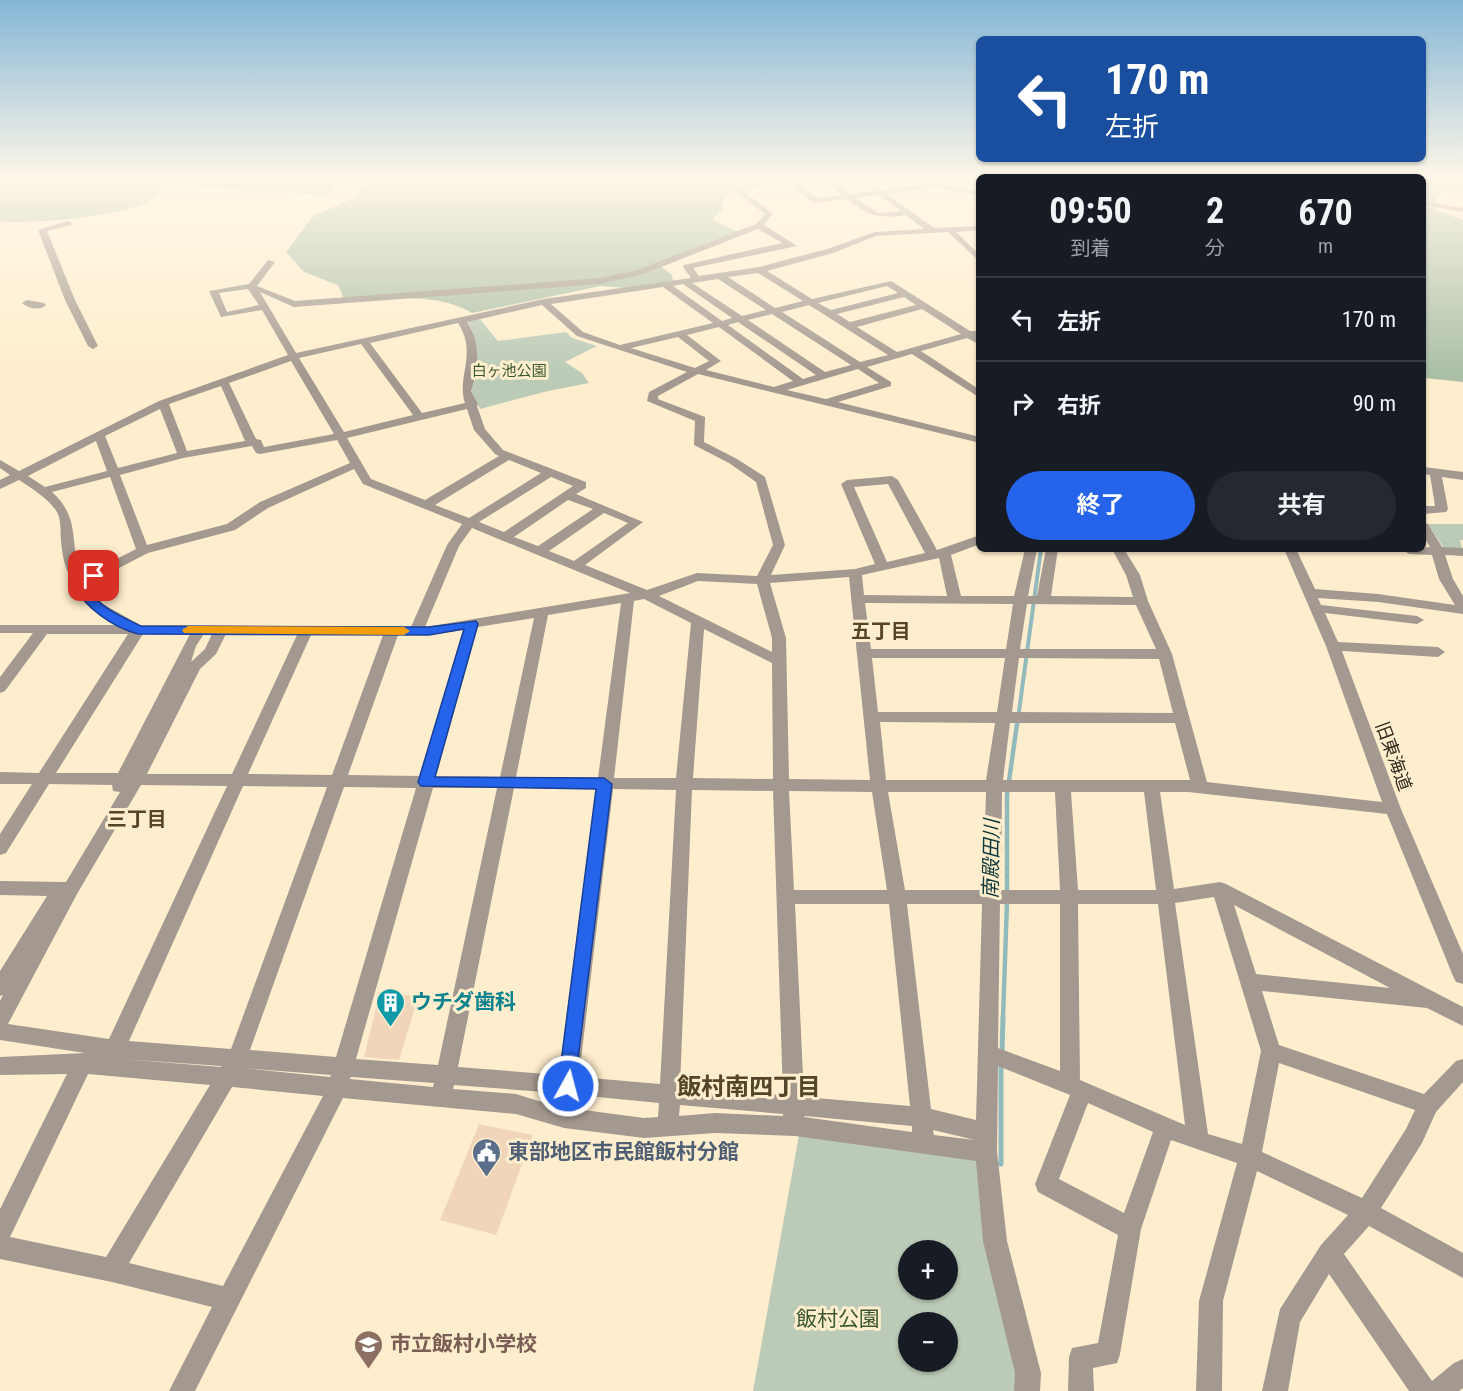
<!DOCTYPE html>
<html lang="ja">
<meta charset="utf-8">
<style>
body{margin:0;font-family:"Roboto Condensed","Noto Sans JP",sans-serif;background:#242831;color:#f1f3f6;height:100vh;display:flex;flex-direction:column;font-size:22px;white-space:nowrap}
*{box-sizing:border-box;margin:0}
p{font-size:20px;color:#9ea1a6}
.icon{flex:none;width:33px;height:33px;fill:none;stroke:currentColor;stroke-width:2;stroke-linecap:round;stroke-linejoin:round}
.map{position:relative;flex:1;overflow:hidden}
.details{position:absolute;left:976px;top:174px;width:450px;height:378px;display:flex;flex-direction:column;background:#171b24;border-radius:9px;box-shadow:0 2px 4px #0004}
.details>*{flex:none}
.guide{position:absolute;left:976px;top:36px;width:450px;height:126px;border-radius:9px;box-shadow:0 2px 4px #0004;background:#1a4fa0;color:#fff;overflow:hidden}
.controls{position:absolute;left:898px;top:1240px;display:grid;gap:12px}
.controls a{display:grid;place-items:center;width:60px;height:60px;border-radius:50%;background:#171b24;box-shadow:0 2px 4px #0004;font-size:30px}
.pin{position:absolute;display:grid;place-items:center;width:51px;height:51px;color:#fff;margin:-26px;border-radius:12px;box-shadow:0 3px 9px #0006}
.me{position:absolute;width:66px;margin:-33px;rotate:7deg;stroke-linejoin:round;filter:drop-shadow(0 0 4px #0008)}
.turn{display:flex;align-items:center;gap:21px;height:126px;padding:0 30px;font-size:27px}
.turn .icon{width:78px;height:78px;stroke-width:2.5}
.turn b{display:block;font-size:42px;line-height:51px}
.eta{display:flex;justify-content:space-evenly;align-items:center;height:102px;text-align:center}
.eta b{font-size:36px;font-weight:700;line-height:42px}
.action{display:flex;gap:12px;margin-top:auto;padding:12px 30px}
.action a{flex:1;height:69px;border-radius:36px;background:#2563eb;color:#fff;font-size:24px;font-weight:700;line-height:69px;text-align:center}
.action a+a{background:#242831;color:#f1f3f6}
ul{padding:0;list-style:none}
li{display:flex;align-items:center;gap:18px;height:84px;padding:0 30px;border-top:2px solid #363941}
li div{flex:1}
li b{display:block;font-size:22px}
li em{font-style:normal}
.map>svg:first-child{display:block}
.green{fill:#bbcbb7;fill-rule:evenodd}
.forest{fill:#abbfa6}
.water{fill:#92b9bb}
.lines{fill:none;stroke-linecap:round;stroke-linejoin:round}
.stream-far2{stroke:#92b9bb;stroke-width:4}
.stream-far1{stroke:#92b9bb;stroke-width:4.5}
.stream{stroke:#92b9bb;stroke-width:5}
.building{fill:#f0d5ba}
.minor{fill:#a49990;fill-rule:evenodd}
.route{fill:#2563eb;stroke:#184099;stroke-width:1.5}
.slow{fill:#f59e0b}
.labels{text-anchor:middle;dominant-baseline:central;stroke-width:6;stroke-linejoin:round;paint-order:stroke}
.far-park-label{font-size:15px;fill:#395831;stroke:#ffeecd}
.street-label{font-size:18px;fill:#322c20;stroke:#ffeecd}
.neighbourhood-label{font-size:20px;font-weight:bold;fill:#534529;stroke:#ffeecd}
.water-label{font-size:20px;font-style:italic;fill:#12393b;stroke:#ffeecd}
.near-culture-label{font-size:21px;font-weight:bold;fill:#0d838f;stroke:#ffeecd;text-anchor:start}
.near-service-label{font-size:21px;font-weight:bold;fill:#4e5e75;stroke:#ffeecd;text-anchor:start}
.near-park-label{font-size:21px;fill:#395831;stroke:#ffeecd}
.near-education-label{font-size:21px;font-weight:bold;fill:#785e54;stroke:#ffeecd;text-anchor:start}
.near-neighbourhood-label{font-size:24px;font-weight:bold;fill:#534529;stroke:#ffeecd}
</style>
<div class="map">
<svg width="1463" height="1391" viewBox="0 0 1463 1391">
<rect width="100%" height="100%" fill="#ffeecd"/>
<path class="green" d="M479,318L498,341L566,332L572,338L597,346L565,362L582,373L589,383L548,391L480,409L471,390C481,368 478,341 467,320Z
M1428,524H1463V540H1460L1463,551L1445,550Z
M799,1135L987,1159L1019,1391H753ZM909,1251H948V1290H909ZM909,1323H948V1362H909Z"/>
<path class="forest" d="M0,179H170C163,186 155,197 147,202C125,216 26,225 0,221Z
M369,179H763V181L730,192L723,201L722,210L712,220L738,232L711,241L660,266L672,275L673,281L627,288L601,286L472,313C436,291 385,300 344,299L338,285L304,272L286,252L314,215L353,199Z
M1424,179H1463V192L1445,191L1437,198L1435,210L1463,220V382L1424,378Z"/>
<path class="water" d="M183,179H342L343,181L324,195L175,185Z"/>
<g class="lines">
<path class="stream-far2" d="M1017,726L1041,549"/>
<path class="stream-far1" d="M1007,894V795L1017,724
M1003,1018L1007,901"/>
<path class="stream" d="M1002,1053L1003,1017
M995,1164H1001V1063"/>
</g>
<path class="building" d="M419,995L399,1060L364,1057L379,996Z
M479,1124L533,1135L496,1235L440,1220Z"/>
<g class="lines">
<path class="minor" d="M764,179H775L745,192L773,214L764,225L797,246L693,268L699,276L759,267L827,249L875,232L924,229L906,215C880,219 867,216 847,199L813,203L783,179H791L818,198L842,195L824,179H832L850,194L874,191L860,179H868L882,190L936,183L980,192V196L936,187L887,194L934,228L980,226V230L956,232L980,255V262L948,232L876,236L833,253L767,271L812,299L891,281L970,331H977L980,345L967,338L921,351L980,390V398L912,354L867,367L891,382V386L838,402L980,437V443L698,374L658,396V399L705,417L704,442L737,459L765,477L785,545L771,575L855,569L875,564L841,484L847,480L892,476L898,480L937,550L980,535V544L951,555L961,596H1014L1025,549H1037L1028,596H1037L1046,549H1058L1051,596L1133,597L1126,575L1112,549H1124L1140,575L1148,601L1172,654L1207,782L1382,802L1326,646L1284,549H1296L1315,589L1378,594L1455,605L1439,579L1432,555L1409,554L1403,550L1430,547L1424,537V523L1428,524L1442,547L1463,548V556L1445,555L1453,579L1463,596V614L1378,602L1318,598L1321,605L1417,616L1424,620L1417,624L1325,613L1338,642L1438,647L1445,652L1438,657L1342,651L1401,809L1463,954V984L1456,982L1453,976L1387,814L1188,792H1160L1174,889L1220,882L1226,884L1463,1007V1026L1427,1008L1262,991L1279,1045L1424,1094L1456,1061L1463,1059V1082L1436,1112L1422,1143L1381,1208L1463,1253V1278L1369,1226L1344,1254L1432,1381L1454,1363L1463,1359V1388L1459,1391H1409L1329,1274L1300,1322L1288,1391H1262L1280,1309L1321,1245L1348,1215L1257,1171L1223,1301L1222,1391H1196L1199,1301L1237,1163L1171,1140L1141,1229L1120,1354L1117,1363L1093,1368L1094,1391H1068L1069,1357L1072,1348L1098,1343L1118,1235L1038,1192L1035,1184L1070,1095L998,1066L997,1152L1007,1241L1041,1373L1040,1391H1014L1015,1373L983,1241L976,1161L795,1136L715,1133L644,1138L564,1128L516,1114L343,1098L195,1391H169L212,1307L112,1282L0,1259V1209L67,1074L0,1075V1057L85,1053L0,1040V1001L3,995L0,996V971L47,896L0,895V881L66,882L120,792L113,791L112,785L49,784L6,853L0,855V834L32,784H0V772L39,773L128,634H47L5,691L0,693V677L33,633H0V625H118C84,605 64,582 61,541C60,530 62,518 55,509C46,497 31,488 19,480L0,489V480L10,475L0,468V460L19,471L159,401L288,355L262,310L221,317L209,291L249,284L268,260L275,262L257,286L295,301L600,278L637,270L756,224L765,214L735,191ZM879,195L901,211L879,213L855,198ZM758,229L782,243L684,265L683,267L691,278L544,299L296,353L260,292L294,307L600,284L643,274ZM758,273L803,301L775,308L728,277ZM718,279L766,310L742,316L692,283ZM683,284L732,318L722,321L673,286ZM887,286L898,293L831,310L818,303ZM663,287L713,323L620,345L583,332L551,304ZM248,289L259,305L227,312L219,293ZM904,297L916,305L850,322L837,314ZM542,305L577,336L687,372L649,392L647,401L695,421L694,445L729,463L756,482L773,545L757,576L697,573L647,590L585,565L643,522L576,494L586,488V482L503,450L485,429L477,406L478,404L471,391C479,368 481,343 467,322ZM809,305L888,355L860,362L782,312ZM922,309L961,334L897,352L857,327ZM772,314L851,365L825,372L748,320ZM738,322L816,375L803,379L728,325ZM458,323C478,354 456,377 465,403L422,413L370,343ZM719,327L793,381L774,387L706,370L721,361L687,335ZM678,337L709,361L695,368L631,348ZM361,344L413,415L344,432L299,358ZM291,361L334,434L264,447L261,440L256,439L229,383ZM858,369L879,383L826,399L787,390ZM221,386L245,441L187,451L169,404ZM160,409L177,453L118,468L105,436ZM467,409L474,430L495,454L499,456L425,500L371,479L347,438ZM337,440L350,463L260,502L227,524L147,545L120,475L183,458L252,446L256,453L260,454ZM96,441L107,471L45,487L28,476ZM509,460L541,473L469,518L435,505ZM354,469L363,484L462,524L447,545L411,627L140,625L103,604L86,585L148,553L235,530L268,508ZM110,477L136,549L82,577C68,543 82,519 52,492ZM551,477L573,486L504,532L479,522ZM888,484L925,553L887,562L854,487ZM568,500L593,509L538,546L514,537ZM604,513L628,523L574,561L549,551ZM472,528L630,593L425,627L459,546ZM939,558L947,596L864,595L862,575ZM849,577L870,780L789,779L786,638L770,583ZM698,581L757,584L772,638V652L659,596ZM644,599L691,623L676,778H614L634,601ZM621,603L598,778L516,777L548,615ZM865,603L1013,604L1006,649H871ZM1027,604L1136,605L1156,649H1020ZM534,618L500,777L436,776L478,627ZM704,629L772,663L773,779L693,778ZM463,630L420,776L348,775L398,635H429ZM143,634H190L118,773H56ZM204,634H212L205,649L191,662L196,646ZM226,634L297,635L232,774H147L200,669L216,654ZM311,635H383L332,775L248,774ZM872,658H1005L997,712H878ZM1019,658L1159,659L1173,713L1012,712ZM880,722L995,723L986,780H886ZM1010,723H1175L1190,780H1003ZM141,785L227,786L109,1039L8,1024L77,894ZM243,786L327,787L231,1049L129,1041ZM344,787L416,788L336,1057L250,1050ZM433,788H497L438,1065L356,1059ZM514,788L596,789L559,1075L458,1067ZM613,789L676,790L660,1084L579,1077ZM692,790L773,791L783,1095L680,1086ZM789,791L872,792L887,890H794ZM888,792H986L983,890H905ZM1002,792H1055L1060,890H1001ZM1071,792H1144L1156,890H1078ZM1214,897L1261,1051L1242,1144L1208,1134L1175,903ZM795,904H889L910,1106L804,1097ZM907,904H982L976,1120L931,1109ZM1000,904H1060V1071L998,1048ZM1078,904H1158L1185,1125L1080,1080ZM1234,905L1390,988L1256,974ZM123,1059L221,1066V1067ZM1279,1063L1415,1110L1406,1129L1362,1198L1262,1152ZM243,1068L331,1075L330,1077ZM88,1074L210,1085L106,1257L10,1237ZM351,1077L434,1083L433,1087L350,1079ZM454,1085L557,1093L555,1106L516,1094L453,1089ZM232,1087L323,1096L223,1286L129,1263ZM577,1095L659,1103L658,1117L644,1118L576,1109ZM1088,1103L1153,1132L1124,1213L1059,1179ZM680,1105L783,1114V1116L715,1113L679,1116ZM805,1116L912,1126V1132L804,1117ZM933,1130L975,1140L934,1135Z
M1424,201L1463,208V212L1424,205Z
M68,221L72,223L71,225L47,231L75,300L98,346L93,349L88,346L65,300L38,230Z
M27,300L44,303L46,305C39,311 29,309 22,303Z
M1424,467L1463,472V480L1442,477L1448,509L1446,512L1424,514V506H1435L1430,475L1424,474Z"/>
</g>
<linearGradient id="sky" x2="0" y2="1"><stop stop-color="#85b6d6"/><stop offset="0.48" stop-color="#fff7e8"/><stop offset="1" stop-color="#fff7e8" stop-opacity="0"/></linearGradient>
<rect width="1463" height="374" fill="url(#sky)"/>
<path class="route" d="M94,572L101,576L85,585C97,606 120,616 141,626L429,627L476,621L478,624L435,777L604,778L612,784L574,1092L568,1094L561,1092L558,1086L596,789L421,786L418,782L464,629L429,635L138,634C112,627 86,608 72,584Z"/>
<path class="slow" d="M188,626L404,627L410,631L404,635L184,633L182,630Z"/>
<defs>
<symbol id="building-pin" viewBox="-11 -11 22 30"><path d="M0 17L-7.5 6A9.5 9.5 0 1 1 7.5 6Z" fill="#0f9aa8" stroke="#ffeecd"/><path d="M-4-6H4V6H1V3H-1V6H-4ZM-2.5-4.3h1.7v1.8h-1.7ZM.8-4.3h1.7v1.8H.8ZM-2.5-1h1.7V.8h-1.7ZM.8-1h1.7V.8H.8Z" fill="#fff"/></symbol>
<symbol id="civic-pin" viewBox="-11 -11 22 30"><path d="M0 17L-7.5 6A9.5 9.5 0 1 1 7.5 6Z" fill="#5c6f8a" stroke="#ffeecd"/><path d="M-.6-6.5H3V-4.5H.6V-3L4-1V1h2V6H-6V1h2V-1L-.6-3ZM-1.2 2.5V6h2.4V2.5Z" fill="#fff"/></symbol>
<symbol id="school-pin" viewBox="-11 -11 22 30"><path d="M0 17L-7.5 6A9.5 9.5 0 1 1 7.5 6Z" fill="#8d6e63" stroke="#ffeecd"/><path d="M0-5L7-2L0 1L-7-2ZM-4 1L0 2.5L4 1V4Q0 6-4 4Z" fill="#fff"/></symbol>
</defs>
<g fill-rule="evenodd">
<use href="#building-pin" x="374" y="986" width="33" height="45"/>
<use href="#civic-pin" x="470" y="1136" width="33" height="45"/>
<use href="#school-pin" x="352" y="1328" width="33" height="45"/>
</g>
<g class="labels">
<g class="far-park-label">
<text x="509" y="371">白ヶ池公園</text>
</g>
<g class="street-label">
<text transform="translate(1394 756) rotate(70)">旧東海道</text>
</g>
<g class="neighbourhood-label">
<text x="881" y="631">五丁目</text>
<text x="137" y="819">三丁目</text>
</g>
<g class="water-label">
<text transform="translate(991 859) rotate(-89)">南殿田川</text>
</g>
<g class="near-culture-label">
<text x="411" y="1002">ウチダ歯科</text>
</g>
<g class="near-service-label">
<text x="508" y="1152">東部地区市民館飯村分館</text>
</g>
<g class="near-park-label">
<text x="838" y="1319">飯村公園</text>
</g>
<g class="near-education-label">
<text x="390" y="1344">市立飯村小学校</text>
</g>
<g class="near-neighbourhood-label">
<text x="749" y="1087">飯村南四丁目</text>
</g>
</g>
</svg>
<div class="controls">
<a>+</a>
<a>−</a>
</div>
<div class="pin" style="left:94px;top:576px;background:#d93025"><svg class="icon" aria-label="arrive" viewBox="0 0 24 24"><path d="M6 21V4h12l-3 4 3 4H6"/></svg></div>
<svg class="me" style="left:568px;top:1086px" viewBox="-20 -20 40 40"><circle r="17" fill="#2563eb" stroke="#fff" stroke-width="3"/><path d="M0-11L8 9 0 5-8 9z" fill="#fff"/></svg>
<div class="guide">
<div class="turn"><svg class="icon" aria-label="left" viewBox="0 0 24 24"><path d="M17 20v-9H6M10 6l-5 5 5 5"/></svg><div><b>170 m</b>左折</div></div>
</div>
<section class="details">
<div class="eta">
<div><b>09:50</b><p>到着</p></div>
<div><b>2</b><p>分</p></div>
<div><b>670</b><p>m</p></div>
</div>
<ul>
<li><svg class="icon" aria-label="left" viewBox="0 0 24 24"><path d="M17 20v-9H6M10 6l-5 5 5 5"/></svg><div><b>左折</b></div><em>170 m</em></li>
<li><svg class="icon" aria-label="right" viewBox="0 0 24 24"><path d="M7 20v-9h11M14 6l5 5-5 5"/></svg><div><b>右折</b></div><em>90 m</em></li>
</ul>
<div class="action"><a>終了</a><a>共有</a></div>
</section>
</div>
